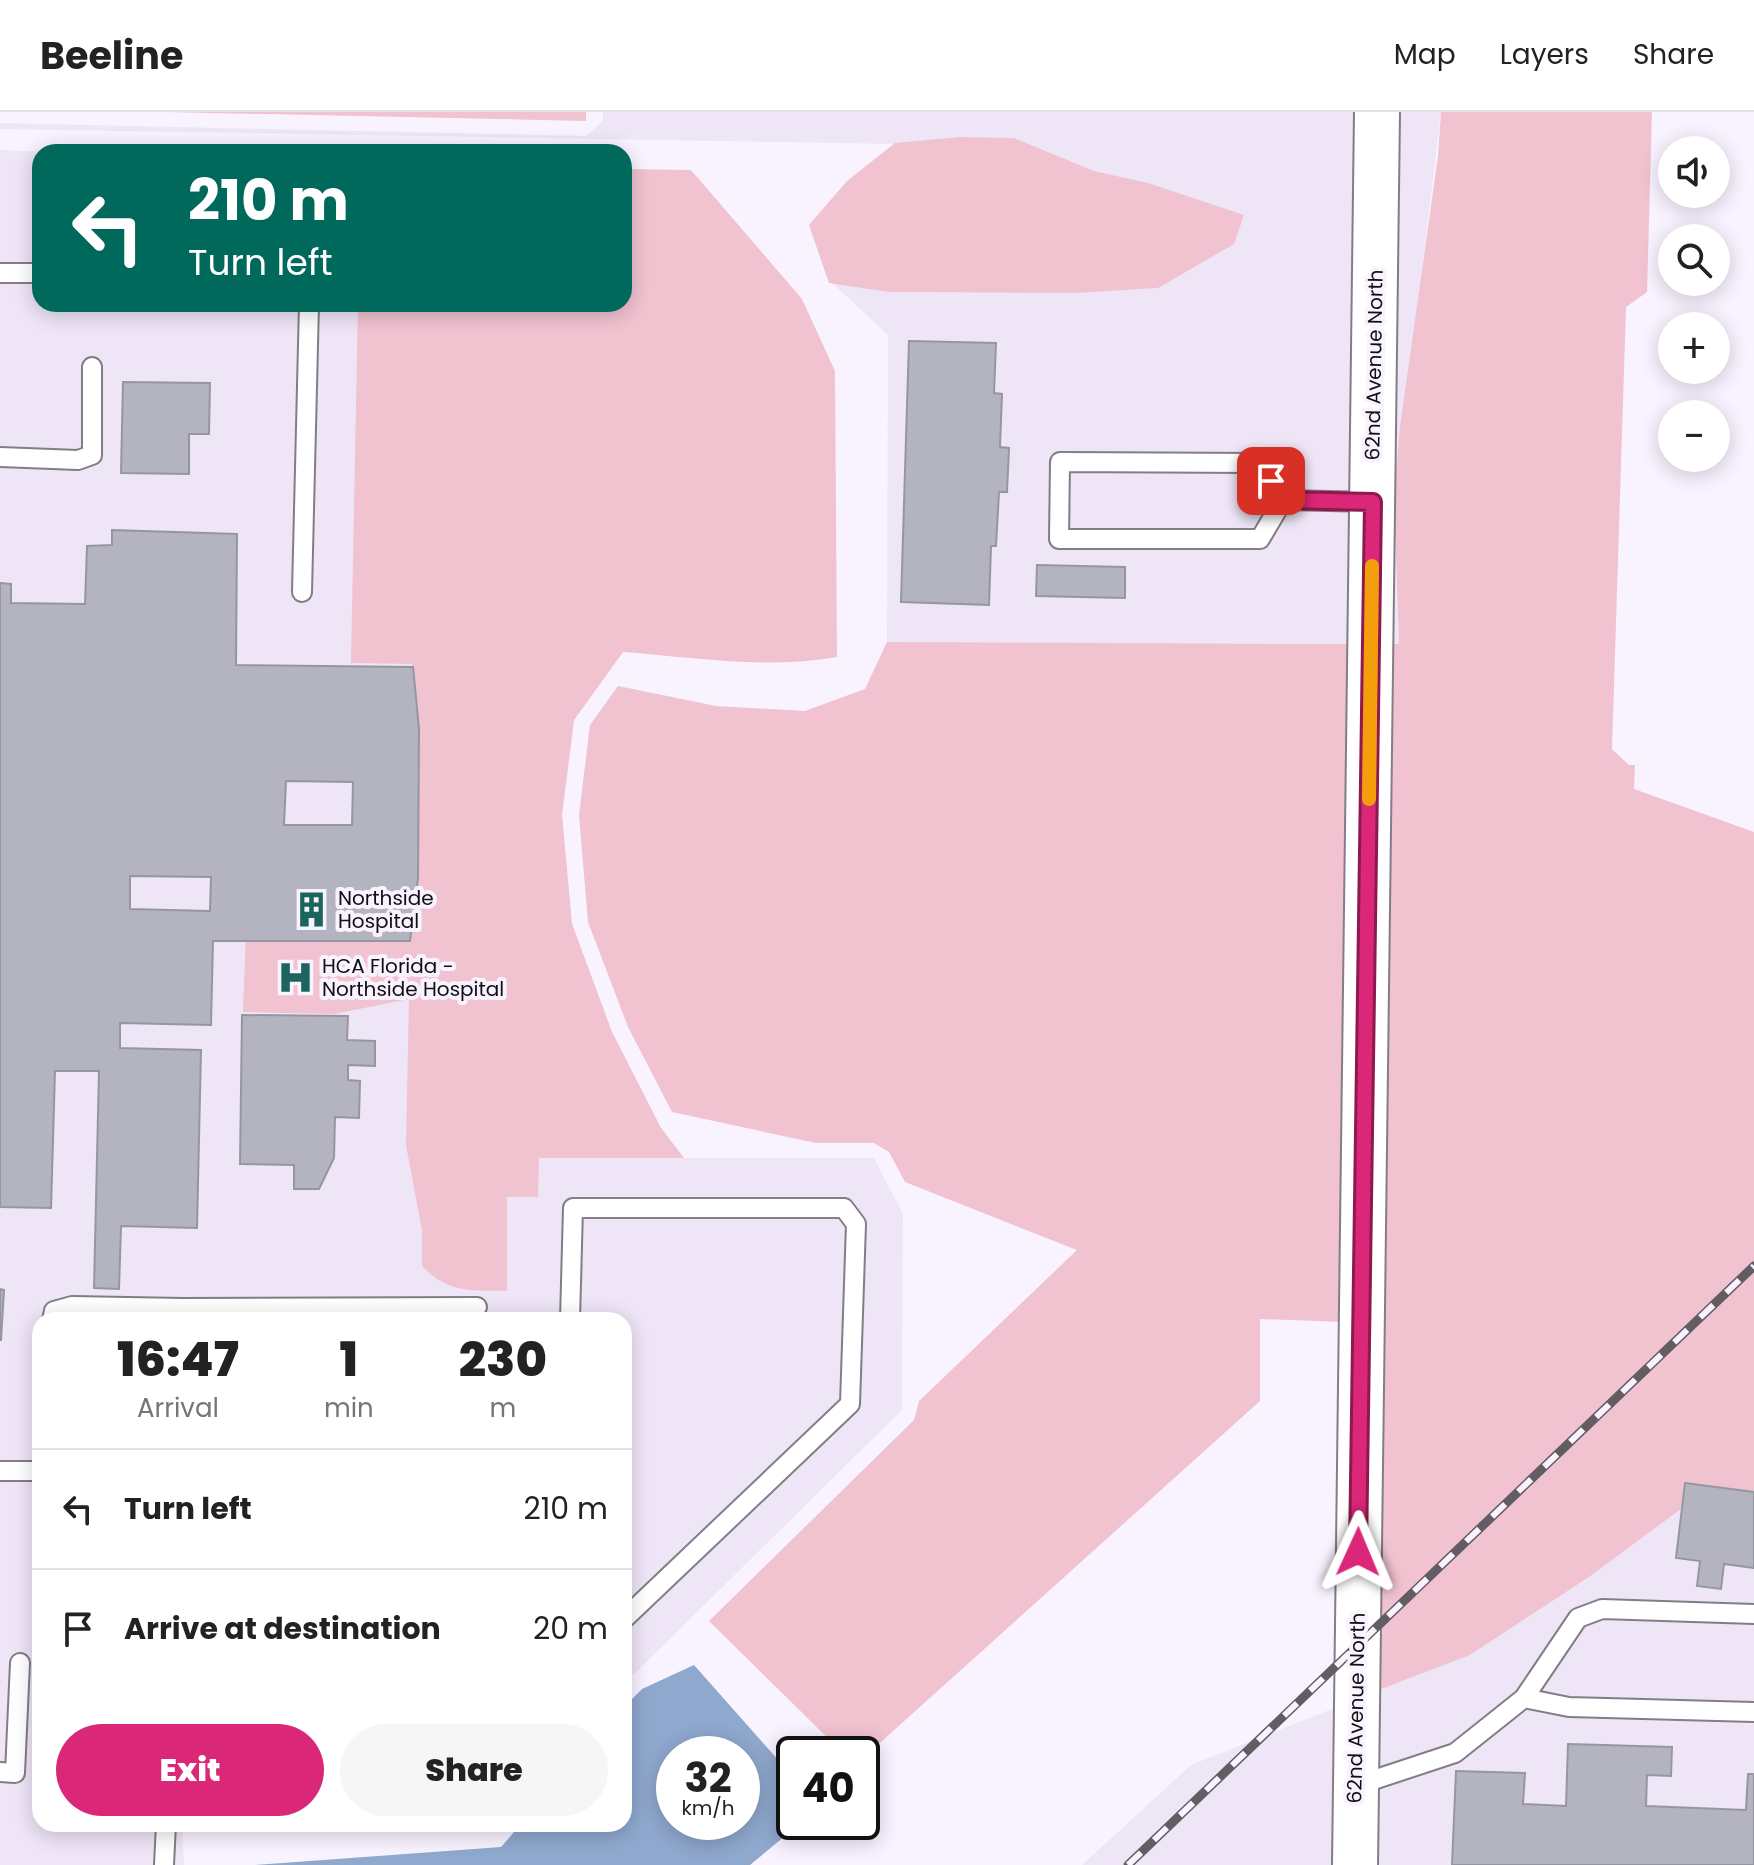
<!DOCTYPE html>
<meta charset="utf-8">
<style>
body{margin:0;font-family:Poppins,sans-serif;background:#f6f6f6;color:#222;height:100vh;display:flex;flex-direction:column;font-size:30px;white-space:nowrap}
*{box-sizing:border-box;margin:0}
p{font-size:26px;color:#767676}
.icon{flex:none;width:44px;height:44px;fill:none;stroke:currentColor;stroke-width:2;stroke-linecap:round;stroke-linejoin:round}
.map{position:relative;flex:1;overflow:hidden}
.sheet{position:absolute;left:32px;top:1200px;width:600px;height:520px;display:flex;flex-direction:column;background:#fff;border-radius:24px;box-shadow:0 4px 20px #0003}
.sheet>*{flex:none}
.guide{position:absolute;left:32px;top:32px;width:600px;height:168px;border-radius:24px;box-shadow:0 4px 20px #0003;background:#00695c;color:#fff;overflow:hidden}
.fabs{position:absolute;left:1658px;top:24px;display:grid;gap:16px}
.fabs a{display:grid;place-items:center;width:72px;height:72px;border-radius:50%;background:#fff;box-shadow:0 4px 20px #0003;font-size:40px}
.speed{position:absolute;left:656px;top:1624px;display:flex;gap:16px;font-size:40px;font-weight:700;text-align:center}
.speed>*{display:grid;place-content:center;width:104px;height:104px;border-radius:50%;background:#fff;box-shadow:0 4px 20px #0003;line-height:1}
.speed small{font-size:20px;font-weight:400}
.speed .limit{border:4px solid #111;border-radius:12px;background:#fff;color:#111}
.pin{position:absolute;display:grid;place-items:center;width:68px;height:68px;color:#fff;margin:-34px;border-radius:16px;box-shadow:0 4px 12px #0006}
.me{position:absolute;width:88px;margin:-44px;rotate:1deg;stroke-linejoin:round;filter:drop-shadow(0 0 6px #0008)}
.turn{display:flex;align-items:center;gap:28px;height:168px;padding:0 24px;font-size:36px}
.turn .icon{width:104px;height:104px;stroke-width:2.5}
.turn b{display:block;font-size:56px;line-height:68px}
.eta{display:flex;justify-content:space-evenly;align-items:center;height:136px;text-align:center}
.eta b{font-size:48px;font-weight:800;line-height:56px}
.primary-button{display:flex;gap:16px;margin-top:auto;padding:16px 24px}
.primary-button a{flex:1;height:92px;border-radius:48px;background:#db2777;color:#fff;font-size:32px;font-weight:800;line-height:92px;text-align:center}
.primary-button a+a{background:#f6f6f6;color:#222}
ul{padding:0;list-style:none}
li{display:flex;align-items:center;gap:24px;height:120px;padding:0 24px;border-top:2px solid #e0e0e0}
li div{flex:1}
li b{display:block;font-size:30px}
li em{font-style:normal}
header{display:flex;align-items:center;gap:48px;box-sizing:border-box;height:112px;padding:0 40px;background:#fff;border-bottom:2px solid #e0e0e0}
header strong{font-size:38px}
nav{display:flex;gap:44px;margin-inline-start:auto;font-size:28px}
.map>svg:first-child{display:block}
.built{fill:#eee5f7}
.green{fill:#f1c2d0}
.water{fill:#8fa8ce;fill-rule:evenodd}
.building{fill:#b4b4c0;stroke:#9596a1;stroke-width:2;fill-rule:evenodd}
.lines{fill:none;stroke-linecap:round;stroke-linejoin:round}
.lane-casing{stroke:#827d87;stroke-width:22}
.secondary-casing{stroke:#827d87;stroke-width:48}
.lane{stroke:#fff;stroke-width:18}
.secondary{stroke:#fff;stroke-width:44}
.rail-casing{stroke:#615d63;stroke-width:9}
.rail{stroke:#f9f3ff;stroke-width:6;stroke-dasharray:18;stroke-linecap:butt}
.route-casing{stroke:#8e194d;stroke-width:20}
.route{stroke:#db2777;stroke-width:14}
.slow{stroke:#f59e0b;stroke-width:14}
.labels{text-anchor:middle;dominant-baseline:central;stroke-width:8;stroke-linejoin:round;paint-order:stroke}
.street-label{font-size:20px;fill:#110f12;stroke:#f9f3ff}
.poi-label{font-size:20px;fill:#110f12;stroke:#f9f3ff;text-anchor:start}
</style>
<header>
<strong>Beeline</strong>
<nav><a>Map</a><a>Layers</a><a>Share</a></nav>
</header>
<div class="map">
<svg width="1754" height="1753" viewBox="0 0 1754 1753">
<rect width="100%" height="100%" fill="#f9f3ff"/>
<path class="built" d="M603,0H1358L1352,532L887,530L888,223L832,171L890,180L1077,181L1158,176L1148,71L1094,59L1014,26L960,25L894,32L0,17V11L586,24L603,9Z
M1397,0H1441L1394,387L1399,532H1391Z
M0,38L48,40H40V192H399L623,540L574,608L562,703L572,812L612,920L661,1016L684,1046H874L903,1102L902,1298L624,1572V1208H40V1712H182L184,1753H0Z
M1708,1377L1754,1381V1753H1375L1376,1579L1470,1543L1589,1465Z
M1337,1595L1335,1753H1082L1191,1653Z"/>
<path class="green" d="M167,0H586V9Z
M1441,0H1652L1647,180L1626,195L1612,637L1629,653H1635L1634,677L1754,720V1381L1708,1377L1589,1465L1470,1543L1376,1579L1391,532H1399L1394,387L1400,315L1438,44Z
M960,25L1014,26L1094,59L1148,71L1244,103L1234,132L1158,176L1077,181L889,180L829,171L809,113L847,69L895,31Z
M624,57L691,58L802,187L835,259L837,545C768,558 693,545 623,540L574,608L562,703L572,812L612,920L661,1016L684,1046H539L538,1085H507V1179C470,1178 449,1182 422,1154V1118L406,1033L409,887L334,902L243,900L246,818L408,820L418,611L412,552L351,551L358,192H624Z
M887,530L1352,532L1343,1210L1260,1207V1289L862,1647V1642H844L709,1509L914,1308L919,1289L1077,1138L905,1070L889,1040L874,1031H816L672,1000L628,915L588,810L579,703L590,613L618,574L716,594L805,599L865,577Z"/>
<path class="water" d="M694,1553L794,1666V1684L785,1724L750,1753H255L501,1735L521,1712H624V1595L642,1577ZM742,1642V1710H674V1642Z"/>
<path class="building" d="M909,229L996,231L994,281L1002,282L1000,335L1009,336L1007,380H999L996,434H991L989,493L901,490Z
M123,270L210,271L209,322H189V362L121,361Z
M112,418L237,422L236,553L413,555L419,617L418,766L410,829H213L211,913L120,911V936L201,938L197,1116L121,1114L119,1177L94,1176L99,959H55L51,1096L0,1095V471L11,472V491L85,492L87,434L112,433ZM286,669L353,670L352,713H284ZM130,764L211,765L210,799L130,797Z
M1037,453L1125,455V486L1036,484Z
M242,903L348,904L347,928L375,929V954L348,953V968L360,969L359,1006L335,1005L334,1046L319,1077H294V1053L240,1052Z
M0,1177L4,1178L1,1228H0Z
M1685,1371L1754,1380V1456L1724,1452L1721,1477L1697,1474L1700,1449L1676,1446Z
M1568,1632L1672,1635L1671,1664L1647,1663L1646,1694L1746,1698L1748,1662H1754V1753H1452L1456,1659L1525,1661L1523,1692L1566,1694Z"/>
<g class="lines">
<defs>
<path id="lane" d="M0,161H40
M0,345L78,348L92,343V255
M1283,388L1260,427H1059L1060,350L1258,351L1283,388L1373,390
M302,480L309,192
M52,1208L54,1199L72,1194L183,1196
M183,1208V1196L477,1195
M570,1208L573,1096H844L856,1112L850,1292L624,1507
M0,1359H40
M1524,1586L1569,1595L1754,1600
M0,1660L15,1661L20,1551
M1355,1674L1455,1641L1524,1586L1578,1506L1602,1497L1754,1502
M164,1753L166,1712"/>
<path id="secondary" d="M1355,1753L1377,0"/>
</defs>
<use href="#lane" class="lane-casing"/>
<use href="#secondary" class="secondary-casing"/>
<use href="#lane" class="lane"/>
<use href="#secondary" class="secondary"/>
<defs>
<path id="rail" d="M1128,1753L1754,1154"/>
</defs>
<use href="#rail" class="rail-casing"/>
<use href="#rail" class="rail"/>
</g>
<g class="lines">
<defs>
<path id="route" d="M1271,369L1283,388L1373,390L1358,1440"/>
</defs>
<use href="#route" class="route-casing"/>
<use href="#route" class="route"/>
<path class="slow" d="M1369,687L1372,454"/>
</g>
<defs>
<symbol id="building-bare" viewBox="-9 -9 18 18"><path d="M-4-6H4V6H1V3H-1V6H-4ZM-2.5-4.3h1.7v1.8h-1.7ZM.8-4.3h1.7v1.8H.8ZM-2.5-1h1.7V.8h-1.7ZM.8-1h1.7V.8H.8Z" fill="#1b655d" stroke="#f9f3ff" stroke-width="2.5" paint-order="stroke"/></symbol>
<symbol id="hospital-bare" viewBox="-9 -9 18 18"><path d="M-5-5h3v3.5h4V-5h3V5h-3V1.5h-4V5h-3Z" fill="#1b655d" stroke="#f9f3ff" stroke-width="2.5" paint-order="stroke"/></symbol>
</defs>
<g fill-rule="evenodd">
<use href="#building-bare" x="286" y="772" width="51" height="51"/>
<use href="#hospital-bare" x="270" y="840" width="51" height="51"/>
</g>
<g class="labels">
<g class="street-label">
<text transform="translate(1374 253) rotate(-89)">62nd Avenue North</text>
<text transform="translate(1356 1596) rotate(-89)">62nd Avenue North</text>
</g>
<g class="poi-label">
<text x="338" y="786">Northside<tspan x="338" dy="23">Hospital</tspan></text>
<text x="322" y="854">HCA Florida -<tspan x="322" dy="23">Northside Hospital</tspan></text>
</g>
</g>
</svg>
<div class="fabs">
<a><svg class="icon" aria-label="sound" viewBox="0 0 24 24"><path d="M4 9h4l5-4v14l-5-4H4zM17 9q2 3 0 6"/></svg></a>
<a><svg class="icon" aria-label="search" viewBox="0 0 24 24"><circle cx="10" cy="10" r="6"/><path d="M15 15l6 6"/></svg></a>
<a>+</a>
<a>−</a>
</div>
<div class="speed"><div>32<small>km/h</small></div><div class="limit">40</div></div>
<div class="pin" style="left:1271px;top:369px;background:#d93025"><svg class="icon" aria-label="arrive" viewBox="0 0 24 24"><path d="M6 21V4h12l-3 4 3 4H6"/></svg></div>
<svg class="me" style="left:1358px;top:1440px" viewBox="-20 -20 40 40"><path d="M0-17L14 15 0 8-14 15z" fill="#db2777" stroke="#fff" stroke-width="4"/></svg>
<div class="guide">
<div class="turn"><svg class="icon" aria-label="left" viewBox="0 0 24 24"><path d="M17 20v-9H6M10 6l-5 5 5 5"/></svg><div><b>210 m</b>Turn left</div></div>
</div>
<section class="sheet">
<div class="eta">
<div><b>16:47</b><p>Arrival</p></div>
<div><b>1</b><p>min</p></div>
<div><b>230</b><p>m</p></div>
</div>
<ul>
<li><svg class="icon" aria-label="left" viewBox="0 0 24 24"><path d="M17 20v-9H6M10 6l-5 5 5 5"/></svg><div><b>Turn left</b></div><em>210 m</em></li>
<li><svg class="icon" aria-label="arrive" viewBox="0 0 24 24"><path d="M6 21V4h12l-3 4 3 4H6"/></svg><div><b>Arrive at destination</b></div><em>20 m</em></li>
</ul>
<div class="primary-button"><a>Exit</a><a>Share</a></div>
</section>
</div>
